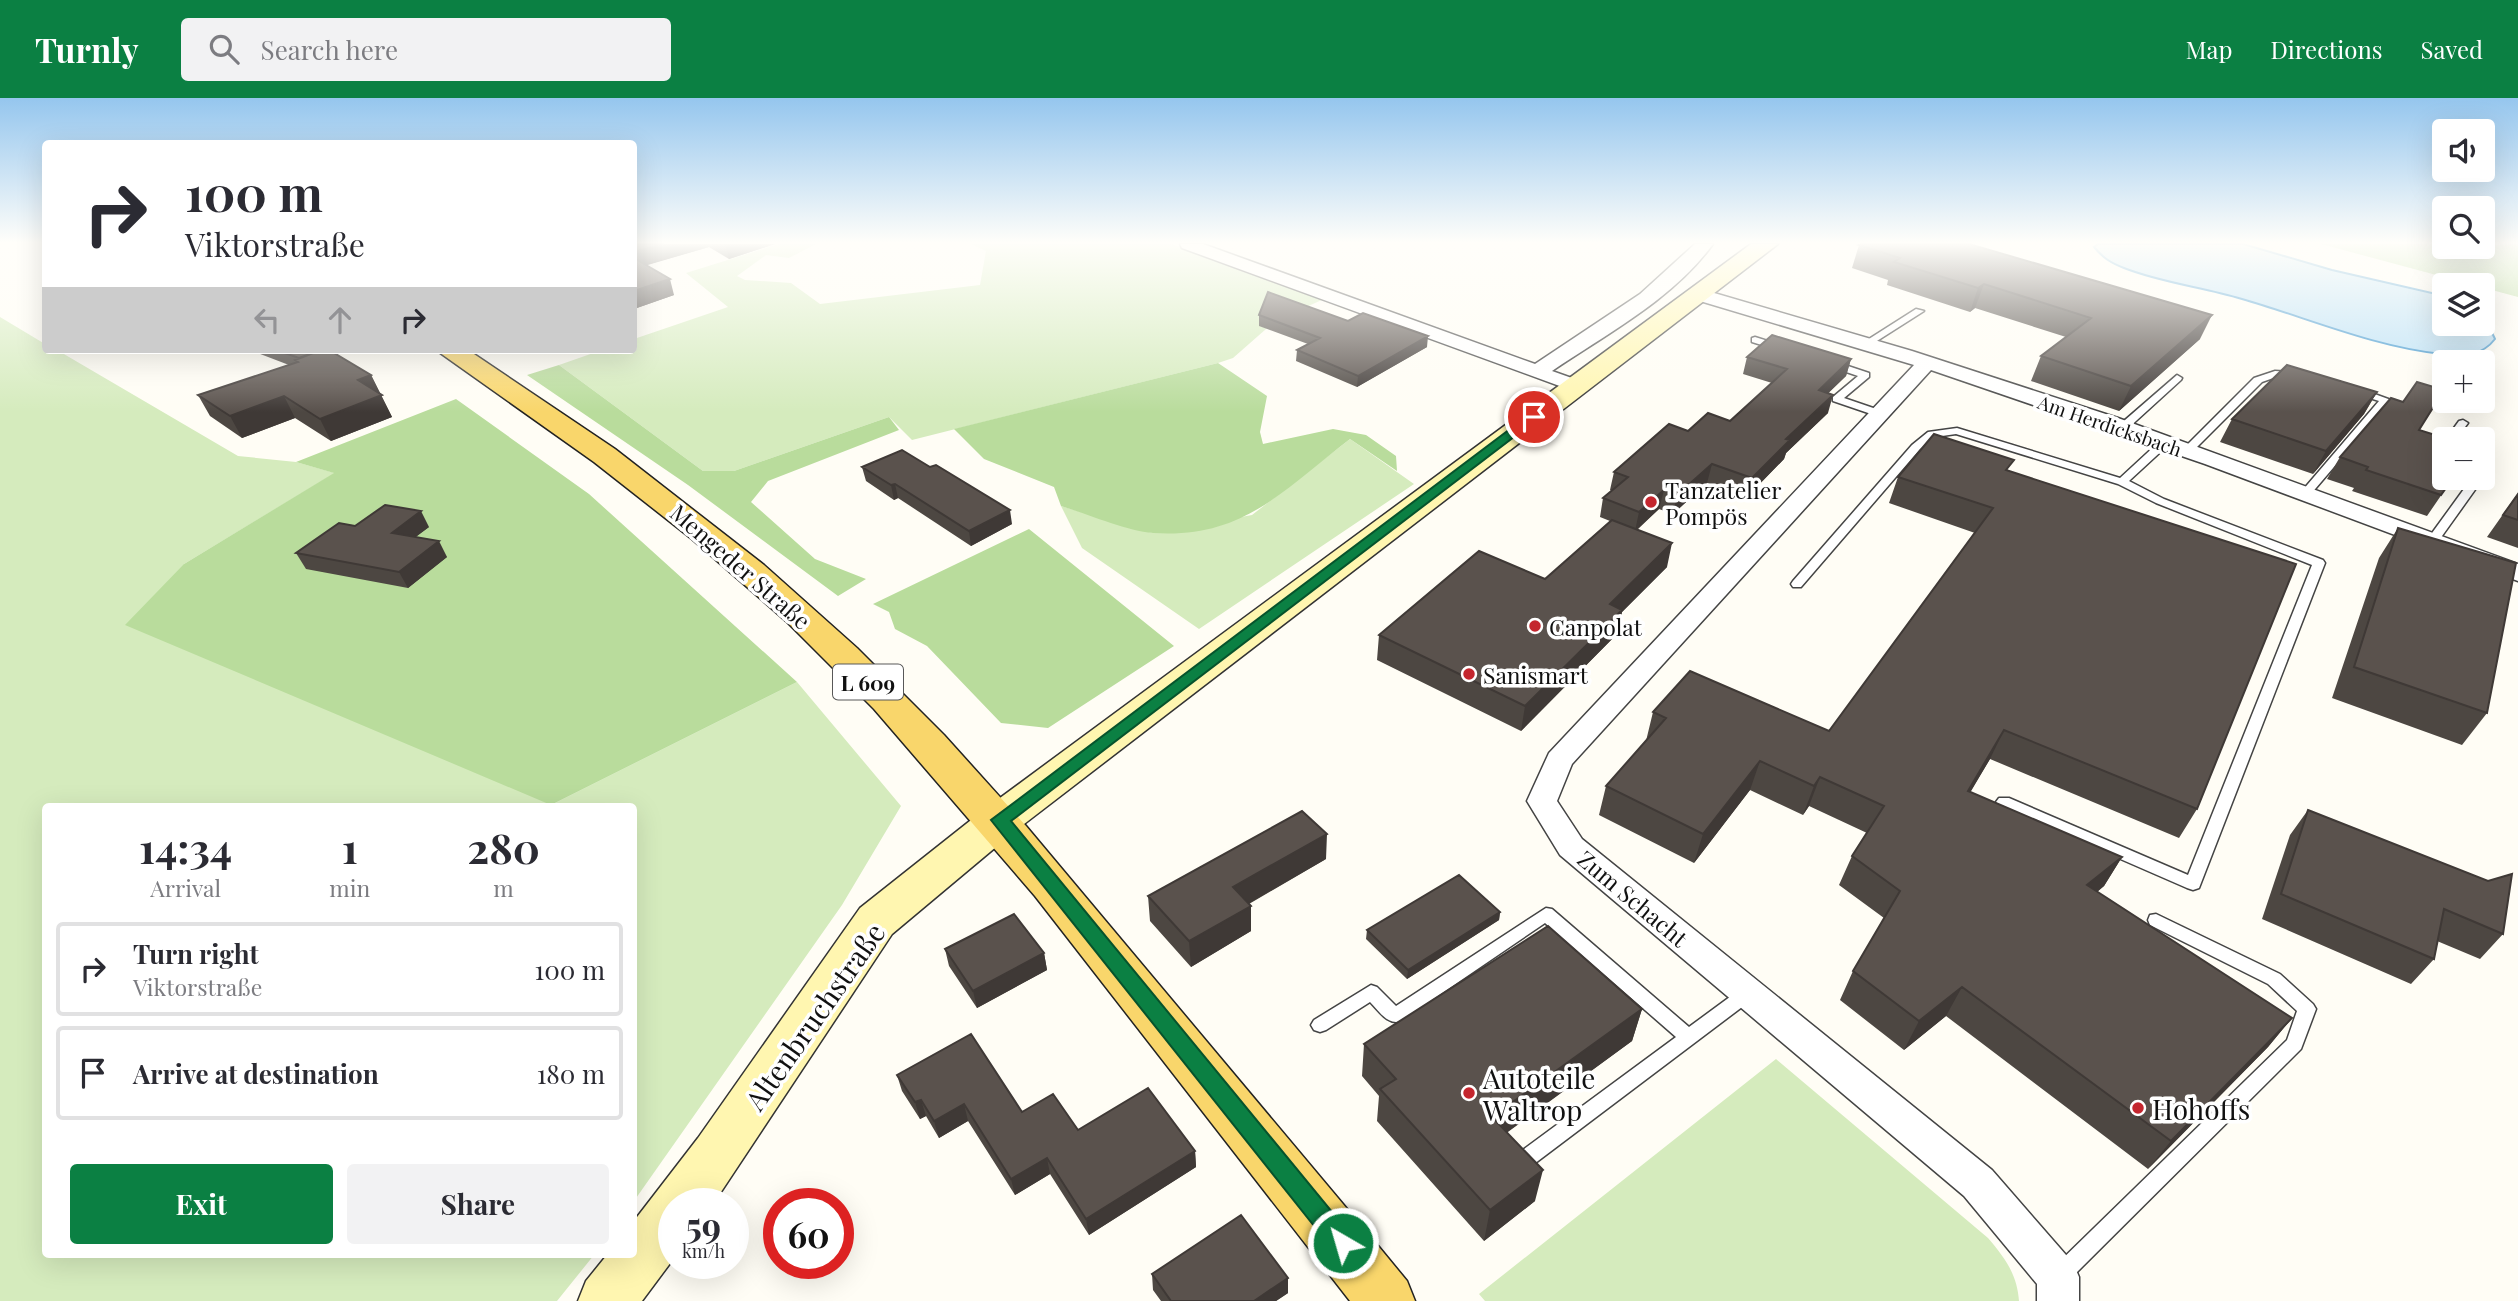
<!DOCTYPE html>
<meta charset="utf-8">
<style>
body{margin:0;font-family:"Playfair Display",serif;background:#f2f2f3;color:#2b2b33;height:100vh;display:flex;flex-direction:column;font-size:26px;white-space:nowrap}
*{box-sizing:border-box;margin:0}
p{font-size:23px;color:#7c7c81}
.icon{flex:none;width:38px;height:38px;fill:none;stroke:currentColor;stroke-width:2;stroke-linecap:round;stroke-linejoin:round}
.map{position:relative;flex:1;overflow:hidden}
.side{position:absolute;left:42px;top:705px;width:595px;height:455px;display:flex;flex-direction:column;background:#fff;border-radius:7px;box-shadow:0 7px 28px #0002}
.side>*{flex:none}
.guide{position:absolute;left:42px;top:42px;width:595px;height:214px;border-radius:7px;box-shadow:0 7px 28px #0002;background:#fff;color:#2b2b33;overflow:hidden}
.fabs{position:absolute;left:2432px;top:21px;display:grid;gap:14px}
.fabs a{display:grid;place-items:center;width:63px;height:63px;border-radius:7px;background:#fff;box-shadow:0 7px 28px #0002;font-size:35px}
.speed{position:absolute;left:658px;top:1090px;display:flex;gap:14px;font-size:35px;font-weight:700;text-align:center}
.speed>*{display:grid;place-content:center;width:91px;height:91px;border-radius:50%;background:#fff;box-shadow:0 7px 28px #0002;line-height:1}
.speed small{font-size:18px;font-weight:400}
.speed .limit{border:10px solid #d22;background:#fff;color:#111}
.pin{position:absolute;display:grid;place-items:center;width:60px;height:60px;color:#fff;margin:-30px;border:4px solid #fff;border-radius:50%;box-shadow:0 2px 7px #0007}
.me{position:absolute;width:77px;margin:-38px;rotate:322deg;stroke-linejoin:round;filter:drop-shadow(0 0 5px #0008)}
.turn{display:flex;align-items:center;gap:24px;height:147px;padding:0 28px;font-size:32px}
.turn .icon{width:91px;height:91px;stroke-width:2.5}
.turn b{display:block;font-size:49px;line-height:60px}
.lanes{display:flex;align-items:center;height:66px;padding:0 28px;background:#0003;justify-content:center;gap:35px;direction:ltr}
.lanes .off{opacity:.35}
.eta{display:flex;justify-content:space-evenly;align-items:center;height:119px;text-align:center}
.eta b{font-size:42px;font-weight:700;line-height:49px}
.button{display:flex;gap:14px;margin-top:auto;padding:14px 28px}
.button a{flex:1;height:80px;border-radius:7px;background:#0b8043;color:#fff;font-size:28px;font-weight:700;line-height:80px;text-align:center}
.button a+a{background:#f2f2f3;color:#2b2b33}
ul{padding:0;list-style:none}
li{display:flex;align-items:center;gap:21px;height:94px;margin:0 14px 10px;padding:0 14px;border:4px solid #e1e1e2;border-radius:7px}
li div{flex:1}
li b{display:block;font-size:26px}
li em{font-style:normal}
header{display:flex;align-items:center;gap:42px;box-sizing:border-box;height:98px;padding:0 35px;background:#0b8043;color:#fff}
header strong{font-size:33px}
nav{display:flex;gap:38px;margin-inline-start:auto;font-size:24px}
.search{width:490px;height:63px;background:#f2f2f3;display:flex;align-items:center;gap:18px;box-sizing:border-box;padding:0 24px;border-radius:7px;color:#7c7c81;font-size:26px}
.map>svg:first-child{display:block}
.green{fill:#d5ebbd}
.forest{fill:#b9dc9c}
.water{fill:#b9e0f7;stroke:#3f96cf;stroke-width:2}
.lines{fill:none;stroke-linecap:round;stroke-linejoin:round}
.lane-casing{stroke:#444;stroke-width:3}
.street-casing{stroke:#444;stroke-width:3}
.secondary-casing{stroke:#333;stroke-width:3}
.primary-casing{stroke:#222;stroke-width:3}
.lane{fill:#fff;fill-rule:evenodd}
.street{fill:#fff;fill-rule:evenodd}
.secondary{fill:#fff6b0;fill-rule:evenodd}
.primary{fill:#f9d66b;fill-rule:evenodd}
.wall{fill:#4d4742}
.shaded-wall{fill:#3f3936}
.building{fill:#5a524d;stroke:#3f3936;stroke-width:2}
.route{fill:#0b8043;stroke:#07532c;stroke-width:2}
.poi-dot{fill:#c4262e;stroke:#fff;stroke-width:2.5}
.labels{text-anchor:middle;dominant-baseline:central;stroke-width:7;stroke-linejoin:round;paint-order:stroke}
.far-street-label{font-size:19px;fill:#111;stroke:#fff}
.shield{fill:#fff;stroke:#585858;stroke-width:2}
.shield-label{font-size:21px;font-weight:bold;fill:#111}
.poi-label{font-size:23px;fill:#111;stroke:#fff;text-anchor:start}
.street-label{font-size:23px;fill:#111;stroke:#fff}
.near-street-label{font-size:28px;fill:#111;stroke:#fff}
.near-poi-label{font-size:28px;fill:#111;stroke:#fff;text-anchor:start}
</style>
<header>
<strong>Turnly</strong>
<div class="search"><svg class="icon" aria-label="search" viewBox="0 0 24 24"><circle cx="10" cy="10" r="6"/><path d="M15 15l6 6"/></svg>Search here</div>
<nav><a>Map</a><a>Directions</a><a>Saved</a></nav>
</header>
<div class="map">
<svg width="2518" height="1203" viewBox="0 0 2518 1203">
<rect width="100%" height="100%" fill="#fffdf5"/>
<path class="green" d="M779,146H816L789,160L766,157L737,178L745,182L791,185L820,206L980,187L986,153L971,146H1171L1324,201L1275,223L1233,260L1218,265L912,342L889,319L734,373H703L559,267L602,252H634V241L728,209L686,175Z
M0,219L45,246L46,252H57L238,358L296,364L335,375L184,466L551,707L797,584L901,708L842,807L634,1103V709H46V1157H594L557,1203H0Z
M1350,341L1414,386L1199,531L1082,450L1061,408L1152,435L1252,417Z
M1776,961L1988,1140C2005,1160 2017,1176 2019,1203H1485L1479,1196Z"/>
<path class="forest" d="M2321,146H2445V149L2518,146V199Z
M1218,265L1267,298L1260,334L1263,346L1333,331L1366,337L1396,358L1397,373L1350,341C1283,392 1244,441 1153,435C1126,433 1088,416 1061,408L1054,389L984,361L954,331Z
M559,267L703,373H734L889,319L899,332L768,383L751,404L815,461L866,481L838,498L688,387L527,277Z
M456,301L589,396L797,584L551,707L125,527L184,466L334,375L296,364Z
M1029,431L1174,548L1048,630L1001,625L927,548L895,531L889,514L873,506Z"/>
<path class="water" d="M2098,146H2243L2332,172L2445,198V226H2483V216L2495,241C2482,258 2463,259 2442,256C2374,249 2308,220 2242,201C2203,189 2162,185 2124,170C2111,165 2103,160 2094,149Z"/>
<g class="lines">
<defs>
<path id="lane" d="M1916,211L1924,213L1869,248L1861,246Z
M1755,239L1784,248L1786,250L1781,253L1752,244V240Z
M1830,262L1869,275V279L1844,300L1885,314V318H1877L1833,303V299L1858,278L1826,267V263Z
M2275,273L2294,274L2299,277L2294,280L2276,279L2262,284L2190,356H2182V352L2254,280Z
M2177,277L2182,280L2181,282L2125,333H2117V329Z
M2358,290L2391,302L2310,397H2302V393L2379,303L2354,295L2353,293Z
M2463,322L2468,325L2456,341H2446L2459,323Z
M1957,330L2120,380L2159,344H2167V348L2129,383L2164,401L2323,462L2325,465L2199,790L2193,792L2187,790L1999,708L1996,704L1999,700H2009L2188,777L2312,467L2156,405L2118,386L1956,336L1935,339L1920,351L1801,489H1793L1791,486L1793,483L1912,347L1928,334Z
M2483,379L2484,380L2482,382L2437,445H2429L2427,442L2472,380Z
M1546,810L1552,811L1689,929L1742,890L1748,888L1754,890L1757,895L1754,900L1530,1069L1523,1072L1516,1069L1513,1063L1516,1057L1676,939L1545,825L1401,923C1388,928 1379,913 1370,904L1326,932L1320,934L1314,932L1311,927L1314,922L1371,887L1377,889L1396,908Z
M2156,816L2280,876L2313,906L2316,911L2301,951L2068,1183L2061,1186L2054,1183L2051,1176L2054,1169L2287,942L2297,913L2268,886L2150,827L2148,822L2150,817Z"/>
<path id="street" d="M1180,146H1203L1535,266L1640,196L1695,146H1713C1673,201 1608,235 1552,273L1583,284L1586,288L1583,292L1576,294L1182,150Z
M1697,190L1912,253L2118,320L2518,466V483L2205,366L1931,272L1572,666L1557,703L1582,741L1992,1072L2073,1165L2079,1179V1203H2037V1186L1964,1098L1560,757L1527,703L1549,655L1914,267L1690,200L1688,196L1690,192Z"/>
<path id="secondary" d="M1751,146H1778L1015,733L892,836L713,1106H674V1160L642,1203H578L586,1183L607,1157H634V1123L698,1040L860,810L985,711Z"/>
<path id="primary" d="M436,252H468L615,351L764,467L857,550L944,637L1026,728L1379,1149L1407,1183L1415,1203H1350L1035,798L874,611L786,523L692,441L594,364Z"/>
</defs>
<use href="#lane" class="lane-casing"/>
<use href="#street" class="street-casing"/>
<use href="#secondary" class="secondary-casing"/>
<use href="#primary" class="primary-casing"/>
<use href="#lane" class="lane"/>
<use href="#street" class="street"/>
<use href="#secondary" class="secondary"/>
<use href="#primary" class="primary"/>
</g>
<path class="wall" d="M634,146H775L729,161L709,149L646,167L674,197L634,211Z
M1859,147L2200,241L2119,313L2031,283L2041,258L2066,239L1975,210L1970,214L1887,187L1888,182L1852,170Z
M1259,217L1348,223L1427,249L1357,289L1296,263L1297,252L1308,246L1259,228Z
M254,252H334L336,256L371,277L392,319L331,343L295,320L242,340L210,318L198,297L289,267L255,254Z
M1747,259L1851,261L1846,278L1828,295V315L1786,355L1784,361L1747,399L1707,385L1673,416L1659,411L1637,432L1667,469L1622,514L1617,536L1521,633L1377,562L1379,537L1545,481L1610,423L1600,419L1603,400L1612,393L1610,392L1614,374L1688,333L1730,323L1772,285L1743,276Z
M2377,294L2364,316L2313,376L2220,344L2232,321Z
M2419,332L2453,380L2427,418L2352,393L2354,390L2327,381L2340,359Z
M862,369L1012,426L971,448L898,400L894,402L866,383Z
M2009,373L2197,711L2179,740L1990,661L1970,694L2122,759L2104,788L2097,794L2292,920L2268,949L2148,1071L1946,918L1904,952L1840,902L1853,873L1884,820L1839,787L1852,758L1867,735L1809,708L1803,717L1750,692L1694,765L1599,717L1606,688L1646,643L1653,614L1829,633L1975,435L1889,405L1898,379Z
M2518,395V450L2487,439Z
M355,428L429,429L415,439L447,459L408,490L306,471L296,455Z
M2398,430L2487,615L2462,647L2332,600L2379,460Z
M2308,712L2503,836L2480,861L2437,843L2434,861L2411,886L2262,821L2290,737Z
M1326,761L1249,806L1251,833L1191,869L1150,823L1148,798Z
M1500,814L1499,822L1407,881L1366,841L1367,832Z
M945,851L1044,855L1047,872L977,910L949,868Z
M1642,911L1632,943L1507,1034L1535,1103L1484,1143L1377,1023L1379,998L1362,978L1364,946Z
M897,977L1022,1014L1078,1032L1195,1053L1196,1069L1089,1137L1050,1076L1015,1097L968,1023L939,1040L926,1018L920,1021L902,993Z
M1152,1176L1288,1180V1195L1276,1203H1161L1153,1192Z"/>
<path class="shaded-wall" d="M664,146H708L709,149L634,171V154Z
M725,146H775L729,161Z
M670,181L674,197L634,211V193Z
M1984,186L1975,210L1970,214L1978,190Z
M2212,217L2200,241L2119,313L2131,288Z
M1428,238L1427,249L1357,289L1358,278Z
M1851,261L1846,278L1813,310L1819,292Z
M371,277L392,319L331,343L320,321L358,282Z
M2377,294L2364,316L2313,376L2326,353Z
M1833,297L1828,315L1786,355L1784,361L1747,399L1752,380L1786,341Z
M284,298L295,320L242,340L230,318Z
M1712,366L1707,385L1673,416L1677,397Z
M895,386L898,400L894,402L891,387Z
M1664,392L1659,411L1635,433L1639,414Z
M1010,412L1012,426L971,448L969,433Z
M421,413L429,429L400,451L392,435Z
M439,443L447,459L408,490L399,474Z
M1672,445L1667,469L1622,514L1617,536L1521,633L1525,608L1610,506Z
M2004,632L1990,661L1954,722L1968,693Z
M1760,663L1750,692L1694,765L1703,736Z
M1820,679L1809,708L1803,717L1814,688Z
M1327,736L1326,761L1234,814L1233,789Z
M2122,759L2104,788L2069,817L2087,787Z
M1251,808V833L1191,869L1189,843Z
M1500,814L1499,822L1407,881L1408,872Z
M1044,855L1047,872L977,910L973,893Z
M1962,889L1946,918L1904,952L1919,923Z
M1642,911L1632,943L1486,1050L1492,1019Z
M2292,920L2268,949L2148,1071L2171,1043Z
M921,1002L926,1018L920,1021L915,1004Z
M964,1006L968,1023L939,1040L934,1023Z
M1195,1053L1196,1069L1089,1137L1086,1121Z
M1047,1060L1050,1076L1015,1097L1011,1081Z
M1543,1072L1535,1103L1484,1143L1490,1112Z
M1288,1180V1195L1276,1203H1254Z"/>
<path class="building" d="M634,146H664L634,154Z
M1862,146H1969L2212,217L2131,288L2041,258L2091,220L1984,186L1978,190L1894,164L1900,160L1859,147Z
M634,160L670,181L634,193Z
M1268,194L1348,223L1363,215L1428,238L1358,278L1297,252L1320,240L1259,217Z
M1772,237L1851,261L1819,292L1833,297L1786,341L1790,342L1752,380L1712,366L1677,397L1664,392L1639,414L1603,400L1628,379L1614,374L1669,326L1688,333L1708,315L1730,323L1787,271L1747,259Z
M276,252H321L299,260Z
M321,252H329L371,277L358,282L382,297L320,321L284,298L230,318L198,297L298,264L295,262Z
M2287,267L2377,294L2326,353L2232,321Z
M2417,284L2444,292L2419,332L2448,341H2445V380H2453L2441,397L2366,372L2368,369L2340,359L2391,300L2403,304Z
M1934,336L2014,362L2006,372L2296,466L2197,711L2004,632L1968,693L2122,759L2087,787L2292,920L2171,1043L1962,889L1919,923L1853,873L1900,793L1852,758L1884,708L1820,679L1814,688L1760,663L1703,736L1606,688L1666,620L1653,614L1690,573L1829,633L1993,410L1898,379Z
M902,352L930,369L936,367L1010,412L969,433L895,386L891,387L862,369Z
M2518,396V422L2503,417Z
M385,407L421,413L392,435L439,443L399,474L296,455L339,425L355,428Z
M1612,422L1672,445L1610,506L1622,512L1525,608L1379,537L1479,453L1545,481Z
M2398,430L2516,465L2487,615L2354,569Z
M2308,712L2488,783L2512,776L2503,836L2444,811L2434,861L2281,796Z
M1302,713L1327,736L1233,789L1251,808L1189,843L1148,798Z
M1459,777L1500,814L1408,872L1367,832Z
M1014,816L1044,855L973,893L945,851Z
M1548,828L1642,911L1492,1019L1543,1072L1490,1112L1380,991L1396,981L1364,946Z
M971,936L1022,1014L1053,996L1078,1032L1148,990L1195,1053L1086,1121L1047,1060L1011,1081L964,1006L934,1023L921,1002L915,1004L897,977Z
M1241,1117L1288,1180L1254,1203H1171L1152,1176Z"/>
<linearGradient id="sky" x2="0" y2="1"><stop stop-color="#95c6ee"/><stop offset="0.46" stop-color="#fffefa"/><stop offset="1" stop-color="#fffefa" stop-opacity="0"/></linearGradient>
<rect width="2518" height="314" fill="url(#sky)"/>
<path class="route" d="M1530,316L1540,319L1011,723L1351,1137L1354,1145L1351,1153L1343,1156L1334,1153L991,722Z"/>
<g class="poi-dot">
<circle cx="1651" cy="404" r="7"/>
<circle cx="1535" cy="528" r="7"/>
<circle cx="1469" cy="576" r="7"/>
<circle cx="1469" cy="995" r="7"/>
<circle cx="2138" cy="1010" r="7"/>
</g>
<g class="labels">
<g class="far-street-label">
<text transform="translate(2110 327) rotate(19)">Am Herdicksbach</text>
</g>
<rect class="shield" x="833" y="566.5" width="70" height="35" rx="5"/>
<g class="shield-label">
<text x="868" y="584">L 609</text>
</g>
<g class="poi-label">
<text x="1665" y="391">Tanzatelier<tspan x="1665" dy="26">Pompös</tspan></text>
<text x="1549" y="528">Canpolat</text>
<text x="1483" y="576">Sanismart</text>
</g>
<g class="street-label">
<text transform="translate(741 468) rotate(41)">Mengeder Straße</text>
<text transform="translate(1633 800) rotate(40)">Zum Schacht</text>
</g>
<g class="near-street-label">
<text transform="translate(814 918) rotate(-55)">Altenbruchstraße</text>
</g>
<g class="near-poi-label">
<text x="1483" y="979">Autoteile<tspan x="1483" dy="32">Waltrop</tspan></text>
<text x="2152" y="1010">Hohoffs</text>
</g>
</g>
</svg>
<div class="fabs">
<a><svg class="icon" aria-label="sound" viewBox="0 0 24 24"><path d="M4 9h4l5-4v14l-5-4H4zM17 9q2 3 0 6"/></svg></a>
<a><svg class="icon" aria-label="search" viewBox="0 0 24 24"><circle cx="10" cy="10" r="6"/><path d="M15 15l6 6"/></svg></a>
<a><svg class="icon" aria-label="layers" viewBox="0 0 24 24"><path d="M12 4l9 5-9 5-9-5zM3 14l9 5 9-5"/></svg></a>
<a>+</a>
<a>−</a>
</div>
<div class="speed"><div>59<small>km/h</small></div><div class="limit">60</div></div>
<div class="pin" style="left:1534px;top:319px;background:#d93025"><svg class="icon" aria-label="arrive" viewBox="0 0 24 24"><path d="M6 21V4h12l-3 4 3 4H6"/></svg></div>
<svg class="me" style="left:1343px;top:1145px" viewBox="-20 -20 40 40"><circle r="17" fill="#0b8043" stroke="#fff" stroke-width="3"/><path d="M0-11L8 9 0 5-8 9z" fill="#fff"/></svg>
<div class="guide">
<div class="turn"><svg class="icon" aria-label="right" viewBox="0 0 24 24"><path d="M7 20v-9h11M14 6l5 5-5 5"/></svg><div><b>100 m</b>Viktorstraße</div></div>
<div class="lanes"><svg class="icon off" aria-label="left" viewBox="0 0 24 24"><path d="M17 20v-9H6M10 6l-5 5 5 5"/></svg><svg class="icon off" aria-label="ahead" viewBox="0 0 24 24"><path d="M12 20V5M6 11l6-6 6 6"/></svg><svg class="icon" aria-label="right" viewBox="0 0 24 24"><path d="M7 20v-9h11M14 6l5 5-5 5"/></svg></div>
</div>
<section class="side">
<div class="eta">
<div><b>14:34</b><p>Arrival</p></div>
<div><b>1</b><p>min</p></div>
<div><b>280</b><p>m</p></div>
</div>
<ul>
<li><svg class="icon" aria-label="right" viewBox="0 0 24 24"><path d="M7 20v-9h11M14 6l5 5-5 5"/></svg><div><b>Turn right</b><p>Viktorstraße</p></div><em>100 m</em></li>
<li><svg class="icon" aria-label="arrive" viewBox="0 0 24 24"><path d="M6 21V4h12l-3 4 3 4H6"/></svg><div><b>Arrive at destination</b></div><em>180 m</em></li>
</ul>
<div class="button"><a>Exit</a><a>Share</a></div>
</section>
</div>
